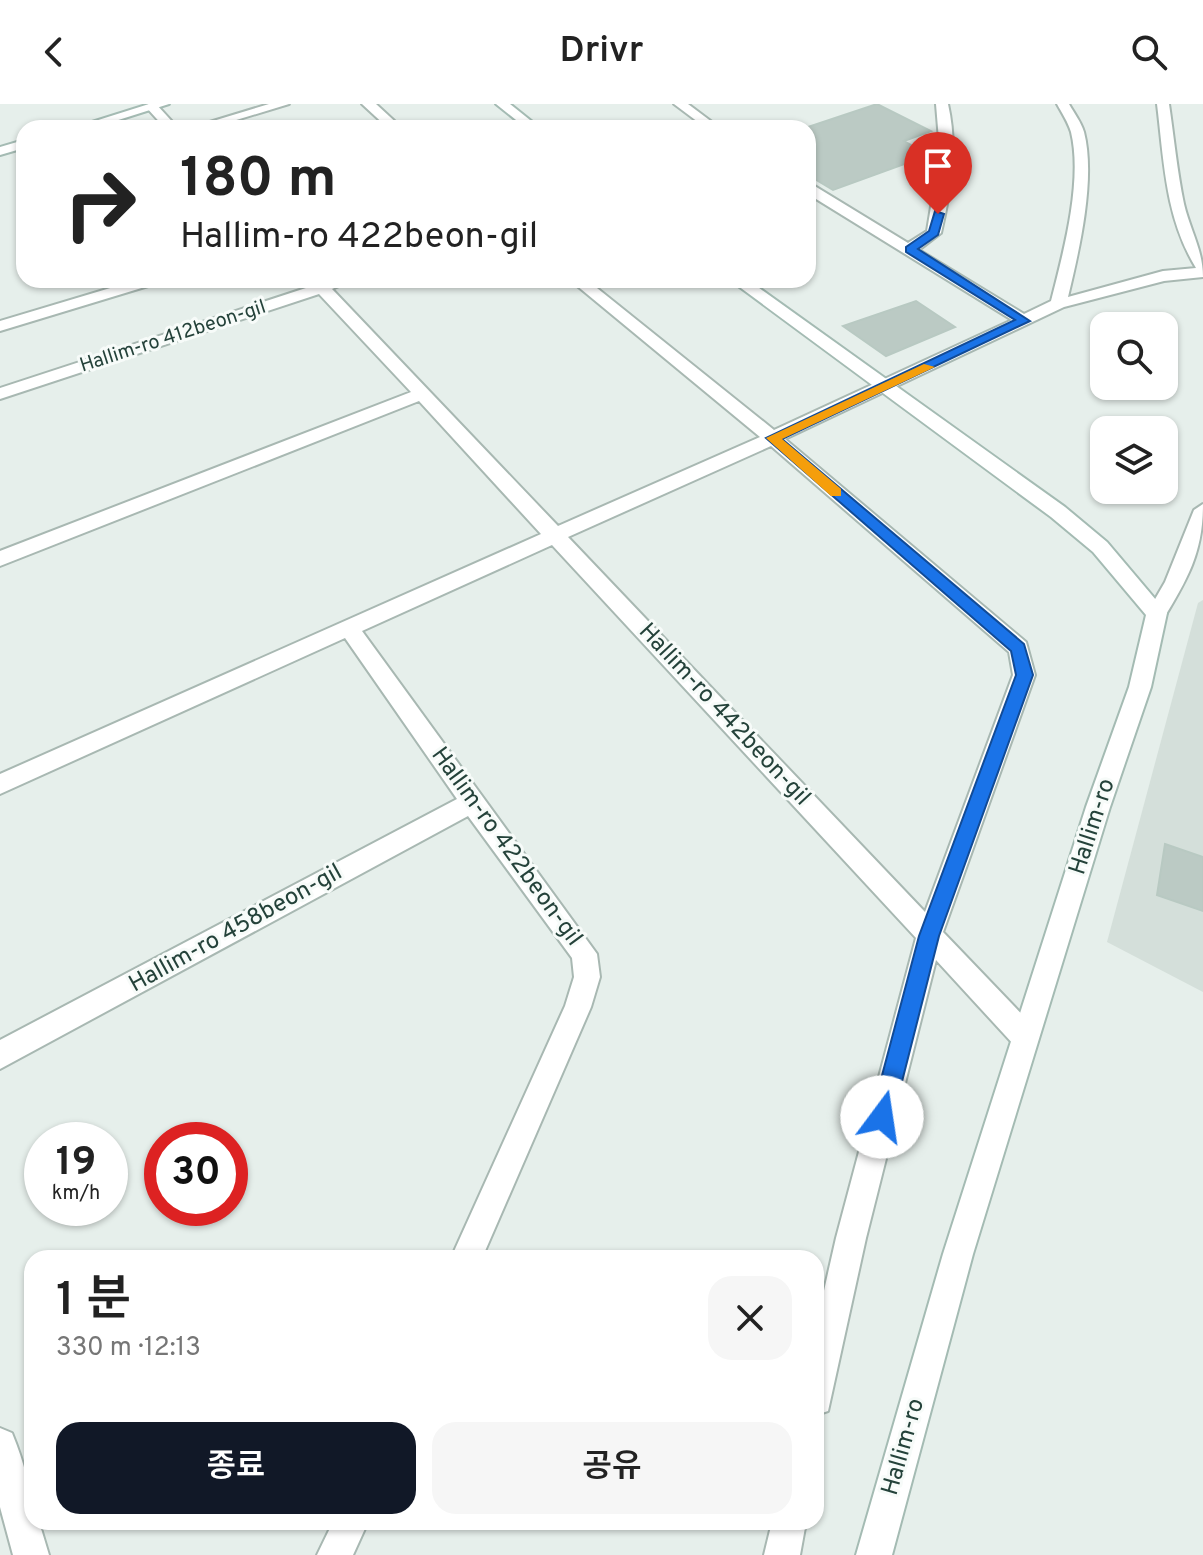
<!DOCTYPE html>
<html lang="ko">
<meta charset="utf-8">
<style>
body{margin:0;font-family:Overpass,"Noto Sans KR",sans-serif;background:#f6f6f6;color:#222;height:100vh;display:flex;flex-direction:column;font-size:30px;white-space:nowrap}
*{box-sizing:border-box;margin:0}
p{font-size:26px;color:#767676}
.icon{flex:none;width:44px;height:44px;fill:none;stroke:currentColor;stroke-width:2;stroke-linecap:round;stroke-linejoin:round}
.map{position:relative;flex:1;overflow:hidden}
.sheet{position:absolute;left:24px;top:1146px;width:800px;height:280px;display:flex;flex-direction:column;background:#fff;border-radius:24px;box-shadow:0 2px 6px #0004}
.sheet>*{flex:none}
.banner{position:absolute;left:16px;top:16px;width:800px;height:168px;border-radius:24px;box-shadow:0 2px 6px #0004;background:#fff;color:#222;overflow:hidden}
.buttons{position:absolute;left:1090px;top:208px;display:grid;gap:16px}
.buttons a{display:grid;place-items:center;width:88px;height:88px;border-radius:16px;background:#fff;box-shadow:0 2px 6px #0004;font-size:40px}
.speed{position:absolute;left:24px;top:1018px;display:flex;gap:16px;font-size:40px;font-weight:700;text-align:center}
.speed>*{display:grid;place-content:center;width:104px;height:104px;border-radius:50%;background:#fff;box-shadow:0 2px 6px #0004;line-height:1}
.speed small{font-size:20px;font-weight:400}
.speed .limit{border:12px solid #d22;background:#fff;color:#111}
.pin{position:absolute;display:grid;place-items:center;width:68px;height:68px;color:#fff;margin:-82px -34px;border-radius:50% 50% 50% 0;rotate:-45deg;box-shadow:0 0 8px #0007}
.pin .icon{rotate:45deg}
.me{position:absolute;width:88px;margin:-44px;rotate:14deg;stroke-linejoin:round;filter:drop-shadow(0 0 6px #0008)}
.turn{display:flex;align-items:center;gap:28px;height:168px;padding:0 32px;font-size:36px}
.turn .icon{width:104px;height:104px;stroke-width:2.5}
.turn b{display:block;font-size:56px;line-height:68px}
.round{display:grid;place-items:center;flex:none;width:84px;height:84px;border-radius:24px;background:#f6f6f6}
.overview{display:flex;align-items:center;justify-content:space-between;height:136px;padding:0 32px}
h1{font-size:48px;font-weight:600;line-height:60px}
.button{display:flex;gap:16px;margin-top:auto;padding:16px 32px}
.button a{flex:1;height:92px;border-radius:24px;background:#111827;color:#fff;font-size:32px;font-weight:600;line-height:92px;text-align:center}
.button a+a{background:#f6f6f6;color:#222}
header{display:flex;justify-content:space-between;align-items:center;height:104px;padding:0 32px;background:#fff;font-size:36px;font-weight:600}
.map>svg:first-child{display:block}
.built{fill:#d4dfda}
.building{fill:#bbcac4;stroke:#b8c9c2;stroke-width:2}
.lines{fill:none;stroke-linecap:round;stroke-linejoin:round}
.street-casing{stroke:#a8b8b2;stroke-width:4}
.secondary-casing{stroke:#a4bbb3;stroke-width:4}
.street{fill:#fff;fill-rule:evenodd}
.secondary{fill:#fff;fill-rule:evenodd}
.route{fill:#1a73e8;stroke:#114b97;stroke-width:2}
.slow{fill:#f59e0b}
.labels{text-anchor:middle;dominant-baseline:central;stroke-width:6;stroke-linejoin:round;paint-order:stroke}
.far-street-label{font-size:20px;fill:#24423a;stroke:#f7fbf9}
.street-label{font-size:24px;fill:#24423a;stroke:#f7fbf9}
</style>
<header><svg class="icon" aria-label="back" viewBox="0 0 24 24"><path d="M15 5l-7 7 7 7"/></svg>Drivr<svg class="icon" aria-label="search" viewBox="0 0 24 24"><circle cx="10" cy="10" r="6"/><path d="M15 15l6 6"/></svg></header>
<div class="map">
<svg width="1203" height="1451" viewBox="0 0 1203 1451">
<rect width="100%" height="100%" fill="#e6efeb"/>
<path class="built" d="M1203,496V888L1107,838L1198,499Z"/>
<path class="building" d="M877,0L931,27L904,37L929,51L833,86L808,71V23Z
M916,197L955,223L886,252L843,222Z
M1165,740L1203,753V807L1157,791Z"/>
<g class="lines">
<defs>
<path id="street" d="M149,0H156L178,24H165L146,3Z
M269,0H289L210,24H190Z
M362,0H376L402,24H388Z
M674,0H688L720,24H706Z
M936,0H948C958,44 951,86 941,129L919,146L1024,210L1051,197C1063,150 1083,77 1071,28C1068,18 1062,9 1057,0H1069C1074,9 1081,18 1084,28C1096,75 1079,147 1068,193L1163,167L1196,164C1165,113 1164,57 1157,0H1169C1174,33 1177,67 1184,100C1190,126 1203,146 1203,173L1164,177L1064,203L785,335L1026,538L1035,571L943,828L1035,924L1039,933L1035,942L1025,946L1015,942L936,856L866,1134L828,1307L816,1311V1222L836,1134L916,834L552,441L362,527L597,850L600,873L591,903L482,1154H451L565,902L574,873L572,854L468,712L0,965V936L457,695L345,534L0,690V670L541,430L419,297L0,462V447L411,288L319,190L0,295V284L312,182L307,176H353L332,185L558,422L760,333L570,176H587L774,326L1012,216L808,90V80L813,81L908,139L927,127L940,48ZM771,342L1009,548L1013,571L925,808L568,433Z
M137,176H161L158,179L0,227V217Z
M1203,400C1203,448 1188,474 1164,514H1150L1147,509L1165,478L1194,406Z
M0,1324L12,1329C24,1358 32,1387 32,1418H39L49,1451H13L0,1403Z
M333,1418H368L353,1451H317Z
M772,1418H806L800,1451H764Z"/>
<path id="secondary" d="M149,0H169L93,24H73Z
M496,0H510L540,24H526Z
M24,36V44L0,51V43Z
M730,176H748L1065,403L1107,438L1167,509L1151,583L1110,703L973,1150L892,1451H856L943,1150L1086,703L1129,583L1146,511L1093,448L1051,413Z"/>
</defs>
<use href="#street" class="street-casing"/>
<use href="#secondary" class="secondary-casing"/>
<use href="#street" class="street"/>
<use href="#secondary" class="secondary"/>
</g>
<path class="route" d="M935,107L944,110L938,131L918,145L1030,217L782,335L1024,540L1033,571L939,832L893,1013L890,1021L882,1024L875,1021L871,1013L919,832L1016,571L1011,547L766,334L1015,216L906,148V143L929,127Z"/>
<path class="slow" d="M924,260L935,263L782,335L841,385V392H831L766,334Z"/>
<g class="labels">
<g class="far-street-label">
<text transform="translate(173 233) rotate(-18)">Hallim-ro 412beon-gil</text>
</g>
<g class="street-label">
<text transform="translate(724 611) rotate(47)">Hallim-ro 442beon-gil</text>
<text transform="translate(1093 723) rotate(-72)">Hallim-ro</text>
<text transform="translate(506 743) rotate(54)">Hallim-ro 422beon-gil</text>
<text transform="translate(236 825) rotate(-29)">Hallim-ro 458beon-gil</text>
<text transform="translate(904 1343) rotate(-74)">Hallim-ro</text>
</g>
</g>
</svg>
<div class="buttons">
<a><svg class="icon" aria-label="search" viewBox="0 0 24 24"><circle cx="10" cy="10" r="6"/><path d="M15 15l6 6"/></svg></a>
<a><svg class="icon" aria-label="layers" viewBox="0 0 24 24"><path d="M12 4l9 5-9 5-9-5zM3 14l9 5 9-5"/></svg></a>
</div>
<div class="speed"><div>19<small>km/h</small></div><div class="limit">30</div></div>
<div class="pin" style="left:938px;top:110px;background:#d93025"><svg class="icon" aria-label="arrive" viewBox="0 0 24 24"><path d="M6 21V4h12l-3 4 3 4H6"/></svg></div>
<svg class="me" style="left:882px;top:1013px" viewBox="-20 -20 40 40"><circle r="19" fill="#fff"/><path d="M0-13L10 11 0 6-10 11z" fill="#1a73e8"/></svg>
<div class="banner">
<div class="turn"><svg class="icon" aria-label="right" viewBox="0 0 24 24"><path d="M7 20v-9h11M14 6l5 5-5 5"/></svg><div><b>180 m</b>Hallim-ro 422beon-gil</div></div>
</div>
<section class="sheet">
<div class="overview"><div><h1>1 분</h1><p>330 m · 12:13</p></div><a class="round"><svg class="icon" aria-label="close" viewBox="0 0 24 24"><path d="M6 6l12 12M18 6L6 18"/></svg></a></div>
<div class="button"><a>종료</a><a>공유</a></div>
</section>
</div>
